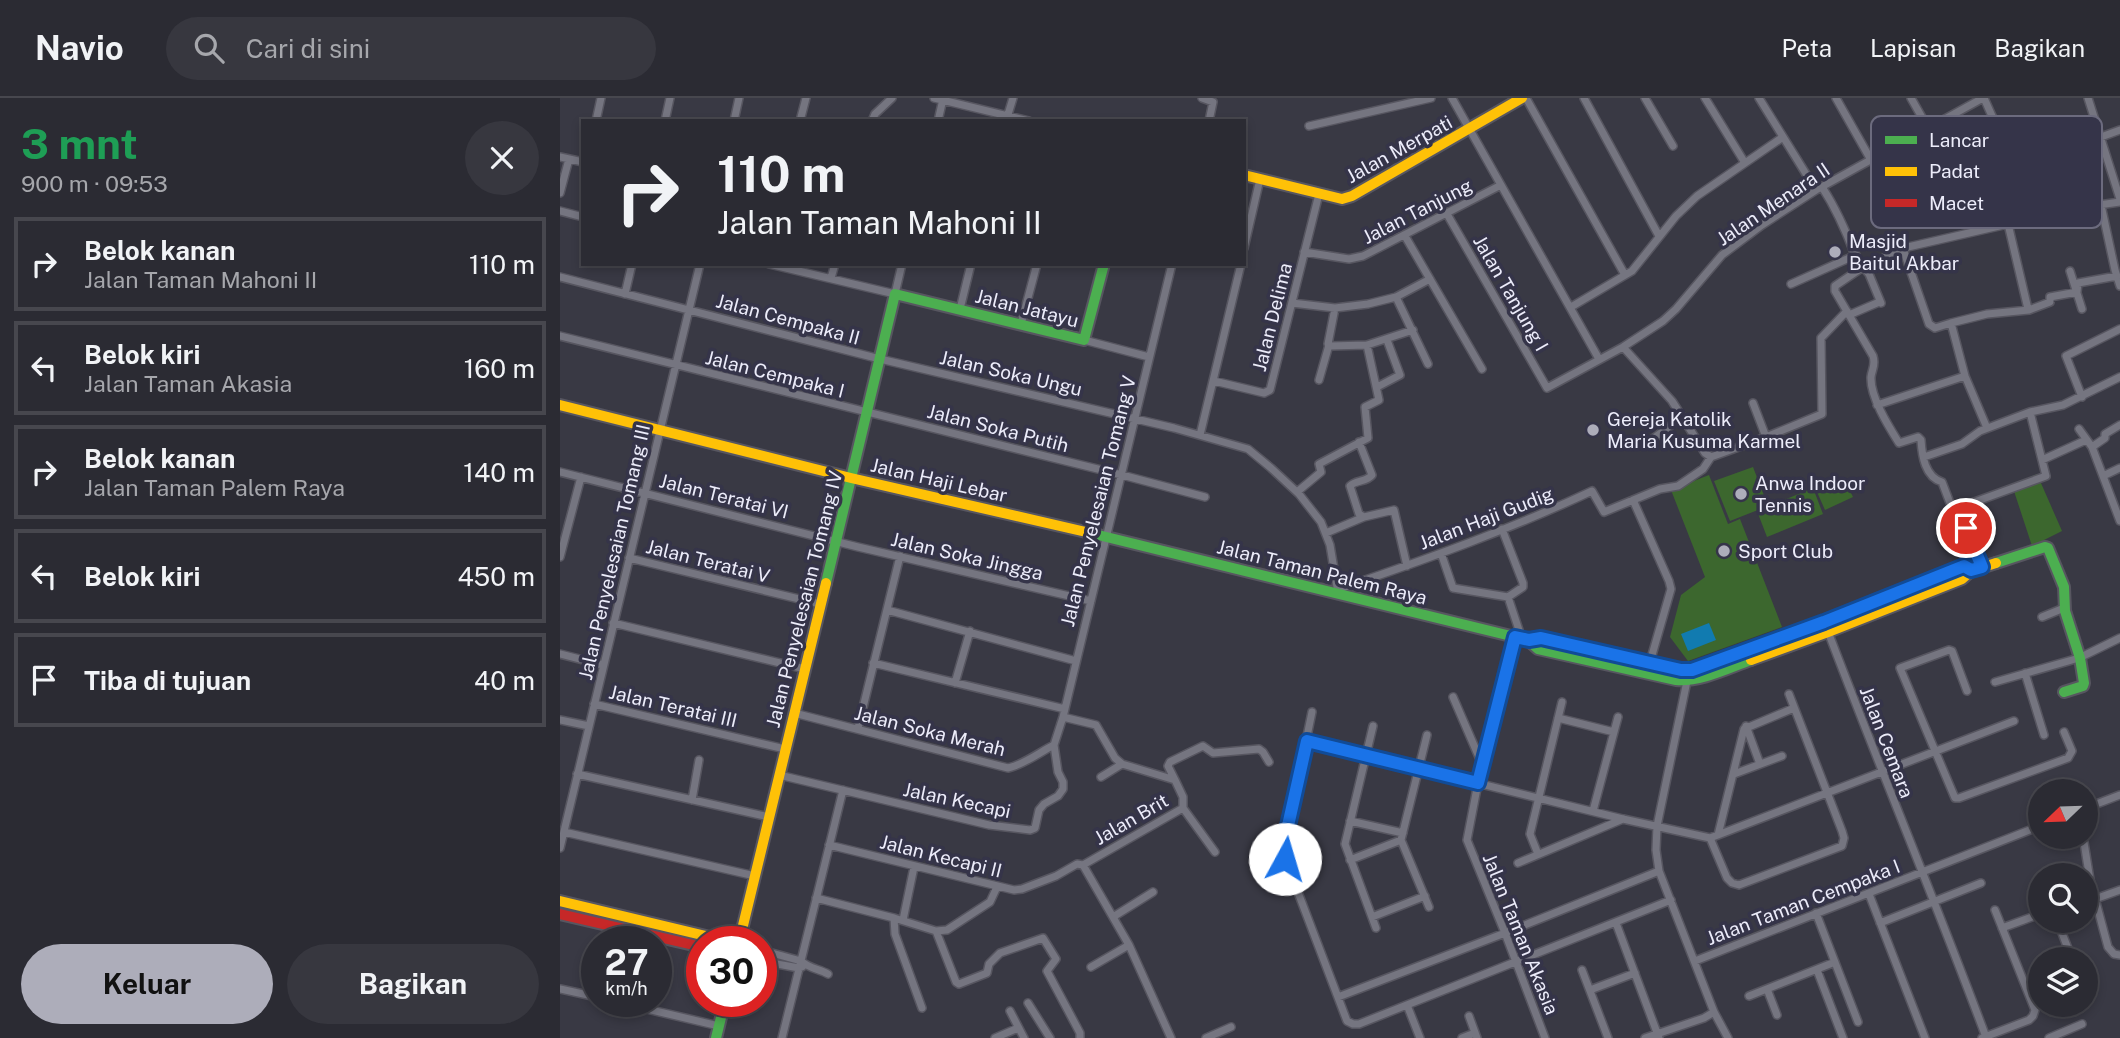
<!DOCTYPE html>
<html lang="id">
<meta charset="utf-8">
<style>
body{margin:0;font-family:"Public Sans",sans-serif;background:#37373f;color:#f1f3f6;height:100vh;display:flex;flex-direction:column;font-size:26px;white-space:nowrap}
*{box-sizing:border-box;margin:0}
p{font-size:23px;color:#a6a7ac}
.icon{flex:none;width:38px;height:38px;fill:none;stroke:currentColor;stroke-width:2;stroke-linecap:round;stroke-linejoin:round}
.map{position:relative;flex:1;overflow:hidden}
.drawer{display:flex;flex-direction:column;background:#2b2b33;width:560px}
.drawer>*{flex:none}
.hud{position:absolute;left:21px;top:21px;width:665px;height:147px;border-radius:0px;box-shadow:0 4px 10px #0003,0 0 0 2px #47474e;background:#2b2b33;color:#f1f3f6;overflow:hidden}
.needle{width:46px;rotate:247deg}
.fabs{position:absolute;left:1468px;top:681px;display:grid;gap:14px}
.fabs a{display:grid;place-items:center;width:70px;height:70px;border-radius:50%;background:#2b2b33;box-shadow:0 4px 10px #0003,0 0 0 2px #47474e;font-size:35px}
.speed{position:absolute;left:21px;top:828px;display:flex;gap:14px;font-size:35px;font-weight:700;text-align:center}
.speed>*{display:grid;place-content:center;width:91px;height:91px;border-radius:50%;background:#2b2b33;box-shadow:0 4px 10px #0003,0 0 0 2px #47474e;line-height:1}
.speed small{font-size:18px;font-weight:400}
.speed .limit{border:10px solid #d22;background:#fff;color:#111}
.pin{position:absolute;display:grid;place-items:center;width:60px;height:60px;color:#fff;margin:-30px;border:4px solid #fff;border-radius:50%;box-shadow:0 2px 7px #0007}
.me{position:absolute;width:77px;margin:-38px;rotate:6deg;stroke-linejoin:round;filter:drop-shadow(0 0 5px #0008)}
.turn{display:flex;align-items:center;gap:24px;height:147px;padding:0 21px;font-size:32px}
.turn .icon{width:91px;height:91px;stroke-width:2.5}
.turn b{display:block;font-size:49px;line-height:60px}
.round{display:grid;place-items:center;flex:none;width:74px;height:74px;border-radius:37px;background:#37373f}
.overview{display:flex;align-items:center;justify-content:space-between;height:119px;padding:0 21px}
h1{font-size:42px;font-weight:700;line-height:52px;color:#1e9e55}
.primary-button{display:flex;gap:14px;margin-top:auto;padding:14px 21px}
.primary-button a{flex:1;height:80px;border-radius:42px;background:#adadba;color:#111;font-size:28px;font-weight:700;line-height:80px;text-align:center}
.primary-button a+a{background:#37373f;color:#f1f3f6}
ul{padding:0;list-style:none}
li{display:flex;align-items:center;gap:21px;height:94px;margin:0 14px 10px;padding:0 7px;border:4px solid #47474e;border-radius:0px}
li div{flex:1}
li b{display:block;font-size:26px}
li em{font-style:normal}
header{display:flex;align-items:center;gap:42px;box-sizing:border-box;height:98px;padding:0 35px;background:#2b2b33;border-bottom:2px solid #47474e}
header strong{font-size:33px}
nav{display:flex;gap:38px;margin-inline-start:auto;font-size:24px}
.search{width:490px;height:63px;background:#37373f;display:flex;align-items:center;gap:18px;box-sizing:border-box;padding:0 24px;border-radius:38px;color:#a6a7ac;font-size:26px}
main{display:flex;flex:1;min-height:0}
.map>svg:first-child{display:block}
.green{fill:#3c672e}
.water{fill:#117bb0}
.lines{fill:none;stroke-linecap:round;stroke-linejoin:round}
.street-casing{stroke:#575660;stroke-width:10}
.fast-casing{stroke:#575660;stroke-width:14}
.slow-casing{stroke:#575660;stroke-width:14}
.jam-casing{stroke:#575660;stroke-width:14}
.street{stroke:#757580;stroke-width:7}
.fast{stroke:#4caf50;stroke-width:10}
.slow{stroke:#ffc107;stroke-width:10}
.jam{stroke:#c62828;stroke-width:10}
.route-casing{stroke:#114b97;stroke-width:18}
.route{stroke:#1a73e8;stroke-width:12}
.poi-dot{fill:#adadba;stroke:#353449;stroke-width:2.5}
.labels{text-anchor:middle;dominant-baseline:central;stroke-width:7;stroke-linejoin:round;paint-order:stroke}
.street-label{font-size:19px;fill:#ececfa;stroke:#353449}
.poi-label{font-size:19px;fill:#ececfa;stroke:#353449;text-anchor:start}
.key{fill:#353449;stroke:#6c6b7e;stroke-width:2}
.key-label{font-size:19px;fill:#ececfa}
</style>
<header>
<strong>Navio</strong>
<div class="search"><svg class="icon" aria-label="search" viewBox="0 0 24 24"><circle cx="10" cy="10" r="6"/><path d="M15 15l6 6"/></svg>Cari di sini</div>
<nav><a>Peta</a><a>Lapisan</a><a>Bagikan</a></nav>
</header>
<main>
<section class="drawer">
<div class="overview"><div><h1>3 mnt</h1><p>900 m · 09:53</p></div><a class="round"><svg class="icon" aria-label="close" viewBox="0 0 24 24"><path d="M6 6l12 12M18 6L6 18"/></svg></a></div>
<ul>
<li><svg class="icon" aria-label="right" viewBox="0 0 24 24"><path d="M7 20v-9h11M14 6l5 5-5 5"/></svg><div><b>Belok kanan</b><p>Jalan Taman Mahoni II</p></div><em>110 m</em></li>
<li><svg class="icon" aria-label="left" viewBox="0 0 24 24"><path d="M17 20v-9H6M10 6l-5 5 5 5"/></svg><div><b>Belok kiri</b><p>Jalan Taman Akasia</p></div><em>160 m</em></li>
<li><svg class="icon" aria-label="right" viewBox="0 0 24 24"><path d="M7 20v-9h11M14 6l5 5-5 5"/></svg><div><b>Belok kanan</b><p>Jalan Taman Palem Raya</p></div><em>140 m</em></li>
<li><svg class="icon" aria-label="left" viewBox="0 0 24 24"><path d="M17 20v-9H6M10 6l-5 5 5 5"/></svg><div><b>Belok kiri</b></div><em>450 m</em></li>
<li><svg class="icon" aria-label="arrive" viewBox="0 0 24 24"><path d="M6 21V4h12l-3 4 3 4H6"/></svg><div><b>Tiba di tujuan</b></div><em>40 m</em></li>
</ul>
<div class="primary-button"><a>Keluar</a><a>Bagikan</a></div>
</section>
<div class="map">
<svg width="1560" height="940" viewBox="0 0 1560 940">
<rect width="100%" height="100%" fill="#393944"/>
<path class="green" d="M1193,369L1208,408L1170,423L1154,383Z
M1477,376L1502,433L1472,448L1452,387Z
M1149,377L1168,426L1180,421L1222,529L1128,563L1110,539L1121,497L1145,479L1111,392Z
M1284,381L1293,399L1265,412L1257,394Z
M1253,390L1263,416L1207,439L1197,413Z"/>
<path class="water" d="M1149,525L1156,542L1128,553L1121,536Z"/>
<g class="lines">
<defs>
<path id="street" d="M374,0L469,23
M642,0L653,4L649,23
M892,0L1039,261
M966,0L1065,177
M1024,0L1099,138
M1085,0L1113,48
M1145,0L1185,65
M1199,0L1256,92
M1276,0L1311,62
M1351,0L1368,30
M1424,0L1444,45
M1528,0L1560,101
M36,23L41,0
M105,23L110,0
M174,23L179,0
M240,23L246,0
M312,23L315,16L332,0
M378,23L383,1
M446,23L453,0
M749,28L871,0
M1541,39L1560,32
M1481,50L1496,113
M1329,52L1339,76
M0,59L23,64
M1262,89C1279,115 1290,142 1300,171
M0,95L9,61
M1541,107L1555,172L1560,188
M0,113L23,119
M887,116L987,290L1063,249L1103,223L1116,211L1162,157L1202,127L1256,92L1423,0
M1448,126L1468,211
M845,138L922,271
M684,150L700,81
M1343,151L1369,226L1375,230L1391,225L1405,278L1427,330
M744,154L789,161L803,158L941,87
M209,166L335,196L342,166
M1303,169L1309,176L1321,205
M1510,173L1522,211
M0,179L320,261L614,330L688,351L711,370L739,396L761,424L770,447L778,495
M271,180L275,166
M1231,186L1296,157
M65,196L72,166
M836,199L868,266
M732,205L775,210L808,206L836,199L870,181
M1011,209L1072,173L1116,118L1137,98L1223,39
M775,210L768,246L770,248L807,247L853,232
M400,211L411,166
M1289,217L1317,205
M1391,225L1427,216L1469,212L1490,204V199L1517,194L1518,185L1557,178
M461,226L477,166
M0,238L562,377L645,399
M524,242L589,259
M1063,249L1112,303L1145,355L1151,359L1206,339L1262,316L1261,240L1287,213
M759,282L769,247
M654,283L704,295L710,292L759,96
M817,289L840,277L827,242
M1522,299L1506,258L1560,231
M1193,305L1206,339
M1317,307L1405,278
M1519,331L1532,349L1560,423
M640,337L681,166
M799,344L812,377C807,384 795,382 790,388L799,416L804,419L834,412L847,468
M1086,346L1122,319
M1532,349L1545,340V336L1560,327
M1364,359L1402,346L1420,333L1470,314L1503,307L1560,279
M1482,362L1526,342
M0,374L298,449L531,503
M1543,378L1560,370
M737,394L761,374L759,366L808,340L805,309L819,302L807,247
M1073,402L1109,483L1111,491L1090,564
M1398,410L1486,378L1470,314
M766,435L804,419
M881,455L893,490L948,499L963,489V485L942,431
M0,459L21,379
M69,460L260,506
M1422,469L1398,410L1390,405L1382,384C1365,379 1362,358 1361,342L1358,339L1339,345C1329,329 1310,299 1311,279C1312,271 1316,267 1313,258L1275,193V188L1300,171L1348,149L1448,126L1490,114L1560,104
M777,489L782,490C867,461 951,431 1032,393L1044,414L1100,391L1118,388L1143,371L1151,359
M948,499L962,541
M327,512L516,563
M1482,519L1504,510
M53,525L245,571
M1267,531C1319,668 1375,802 1426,939
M955,539L918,685L907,742L945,835L985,940
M969,543L981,540L1121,572H1132L1264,524L1404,468L1411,473
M0,556L43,567
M313,565L505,611
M1132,572L1127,583L1097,728L1096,752L1099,773L1154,914L1168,940
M1465,575L1484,637
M1435,584L1519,560L1560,540
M395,585L410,533
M1407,593L1392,553L1389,552L1340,570L1395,700H1399L1508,660L1512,653L1504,634
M893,599L922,666
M34,606L225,651
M752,614L723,755L787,923L793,926H799L1111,802
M234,615L448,670C463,667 480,654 494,647
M503,619L536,627L555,660L562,666L615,682L623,699V710L523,767L569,847L611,940
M998,620L1054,634
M0,622L29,628
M813,628L785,746L816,830
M1186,628L1200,666
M298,630L340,458
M867,637L841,742L869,809
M747,643L1063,721L1150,740L1454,623
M17,676L209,719
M1174,676L1222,658
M219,677L429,727L470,732L475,730L479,712L484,706L498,698L503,691V684L498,674L494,647L503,619L612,166
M541,679L562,666
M615,682L608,668L610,664L643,648L653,655L699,651L703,654L709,664
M132,702L139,662
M623,710L655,754
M1526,710L1560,697
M1033,713L1058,619
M790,723L843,735
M4,734L195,778
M1158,737L1184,631L1234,610
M1523,738L1530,782L1548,849L1554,856L1560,857
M1150,740L1167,780L1172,785L1179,787L1282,748L1284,740L1282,733L1229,596
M269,747L454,792L462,791L496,778L517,766L523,767
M0,750L140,166
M978,756L970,736L1002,604
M790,762L841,742
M958,765L1063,721
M1309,796L1365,940
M256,800L334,820L376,833L387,832L430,804L437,789
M1535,801L1560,792
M1256,815L1298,924
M553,819L593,794
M812,819L865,798
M334,820L335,836L362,910
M343,822L354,769
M1497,822L1512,861
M1056,825L1099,940
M1320,825L1421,785
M1442,830L1480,816
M376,833L396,884L399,886L427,875L429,866L440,855L483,840L496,861L487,873L520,935V940
M201,852L241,863C248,870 259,871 268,876
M201,863L239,870L242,869
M1135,863L1480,728
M531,869L569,847
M1022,872L1048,940
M1257,872L1283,940
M0,891L37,899
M1207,891L1217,917
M1030,892L1075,875
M1189,898L1275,864
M778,899L945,835L1099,773
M1480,900V902
M53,903L159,928
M468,905L490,940
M847,907L860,940
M450,913L464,940
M909,918L917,940
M222,940L283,692
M435,940L458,930
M646,940L671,929
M902,940L915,935
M1085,940L1144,920L1154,914
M1422,940L1469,922L1473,918L1475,912L1435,812
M1489,940L1522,926"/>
<path id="fast" d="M526,434L955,539L969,543L978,551L1116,582C1141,584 1168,570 1191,562
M1436,465L1485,449L1488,450L1504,489L1505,513L1520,560L1524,585L1523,588L1504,594
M266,485L335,196L524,242L544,166
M156,940L165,903"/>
<path id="slow" d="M684,77L782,101L792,98L962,0
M0,307L291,380L526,434
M1191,562L1268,534L1402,481L1411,473L1436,465
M0,803L171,844
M179,844L266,485"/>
<path id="jam" d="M0,816L142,849"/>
</defs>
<use href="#street" class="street-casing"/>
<use href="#fast" class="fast-casing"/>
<use href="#slow" class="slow-casing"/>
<use href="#jam" class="jam-casing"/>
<use href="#street" class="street"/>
<use href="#fast" class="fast"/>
<use href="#slow" class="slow"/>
<use href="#jam" class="jam"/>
</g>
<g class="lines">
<defs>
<path id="route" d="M725,761L723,750L747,643L918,685L955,539L969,542L981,540L1121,572H1132L1264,524L1404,468L1411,472L1422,469L1406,430"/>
</defs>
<use href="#route" class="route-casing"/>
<use href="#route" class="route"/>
</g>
<g class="poi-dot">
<circle cx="1275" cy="154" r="7"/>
<circle cx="1033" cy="332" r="7"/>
<circle cx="1181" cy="396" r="7"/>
<circle cx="1164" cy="453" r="7"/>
</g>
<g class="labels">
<g class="street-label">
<text transform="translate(839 51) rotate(-29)">Jalan Merpati</text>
<text transform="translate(1213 106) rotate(-34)">Jalan Menara II</text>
<text transform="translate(857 113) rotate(-27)">Jalan Tanjung</text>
<text transform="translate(951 195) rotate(60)">Jalan Tanjung I</text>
<text transform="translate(467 210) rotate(14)">Jalan Jatayu</text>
<text transform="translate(712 219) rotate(-76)">Jalan Delima</text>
<text transform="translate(228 221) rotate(15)">Jalan Cempaka II</text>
<text transform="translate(451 275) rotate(13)">Jalan Soka Ungu</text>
<text transform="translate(215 276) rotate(14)">Jalan Cempaka I</text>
<text transform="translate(438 330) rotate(14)">Jalan Soka Putih</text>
<text transform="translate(379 382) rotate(13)">Jalan Haji Lebar</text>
<text transform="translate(164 398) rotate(14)">Jalan Teratai VI</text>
<text transform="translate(538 403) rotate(-76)">Jalan Penyelesaian Tomang V</text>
<text transform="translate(926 420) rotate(-21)">Jalan Haji Gudig</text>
<text transform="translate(54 454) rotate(-77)">Jalan Penyelesaian Tomang III</text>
<text transform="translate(407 458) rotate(13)">Jalan Soka Jingga</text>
<text transform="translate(148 463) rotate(14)">Jalan Teratai V</text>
<text transform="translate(762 474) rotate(14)">Jalan Taman Palem Raya</text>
<text transform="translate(244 501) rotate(-76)">Jalan Penyelesaian Tomang IV</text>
<text transform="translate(113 608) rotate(13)">Jalan Teratai III</text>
<text transform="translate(370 633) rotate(14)">Jalan Soka Merah</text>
<text transform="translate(1327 644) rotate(69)">Jalan Cemara</text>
<text transform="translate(397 702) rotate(12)">Jalan Kecapi</text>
<text transform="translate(571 721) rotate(-30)">Jalan Brit</text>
<text transform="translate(381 758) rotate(14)">Jalan Kecapi II</text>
<text transform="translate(1243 804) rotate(-21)">Jalan Taman Cempaka I</text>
<text transform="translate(961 836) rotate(68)">Jalan Taman Akasia</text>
</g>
<g class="poi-label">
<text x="1289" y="143">Masjid<tspan x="1289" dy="22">Baitul Akbar</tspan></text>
<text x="1047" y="321">Gereja Katolik<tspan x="1047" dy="22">Maria Kusuma Karmel</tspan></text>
<text x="1195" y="385">Anwa Indoor<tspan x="1195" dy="22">Tennis</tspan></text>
<text x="1178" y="453">Sport Club</text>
</g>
</g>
<rect x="1311" y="18" width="231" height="112" rx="10" class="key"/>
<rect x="1325" y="38" width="32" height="8" fill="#4caf50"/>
<rect x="1325" y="69" width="32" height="9" fill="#ffc107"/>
<rect x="1325" y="101" width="32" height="8" fill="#c62828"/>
<g class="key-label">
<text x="1369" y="49">Lancar</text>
<text x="1369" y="80">Padat</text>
<text x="1369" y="112">Macet</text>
</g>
</svg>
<div class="fabs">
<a><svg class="needle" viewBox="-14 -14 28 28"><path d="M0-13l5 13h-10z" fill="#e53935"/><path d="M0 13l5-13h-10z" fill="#a6a7ac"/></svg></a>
<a><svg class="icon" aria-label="search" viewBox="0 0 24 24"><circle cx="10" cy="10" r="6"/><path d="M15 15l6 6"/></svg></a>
<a><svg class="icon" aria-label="layers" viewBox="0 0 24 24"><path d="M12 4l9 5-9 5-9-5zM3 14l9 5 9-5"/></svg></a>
</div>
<div class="speed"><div>27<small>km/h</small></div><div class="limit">30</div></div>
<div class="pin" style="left:1406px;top:430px;background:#d93025"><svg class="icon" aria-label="arrive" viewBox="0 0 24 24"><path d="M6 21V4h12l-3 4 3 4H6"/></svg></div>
<svg class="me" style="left:725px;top:761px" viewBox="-20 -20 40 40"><circle r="19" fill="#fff"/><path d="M0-13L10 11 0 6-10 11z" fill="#1a73e8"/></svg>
<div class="hud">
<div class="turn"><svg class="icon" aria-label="right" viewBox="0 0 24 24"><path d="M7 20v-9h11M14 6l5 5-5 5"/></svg><div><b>110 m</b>Jalan Taman Mahoni II</div></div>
</div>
</div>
</main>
